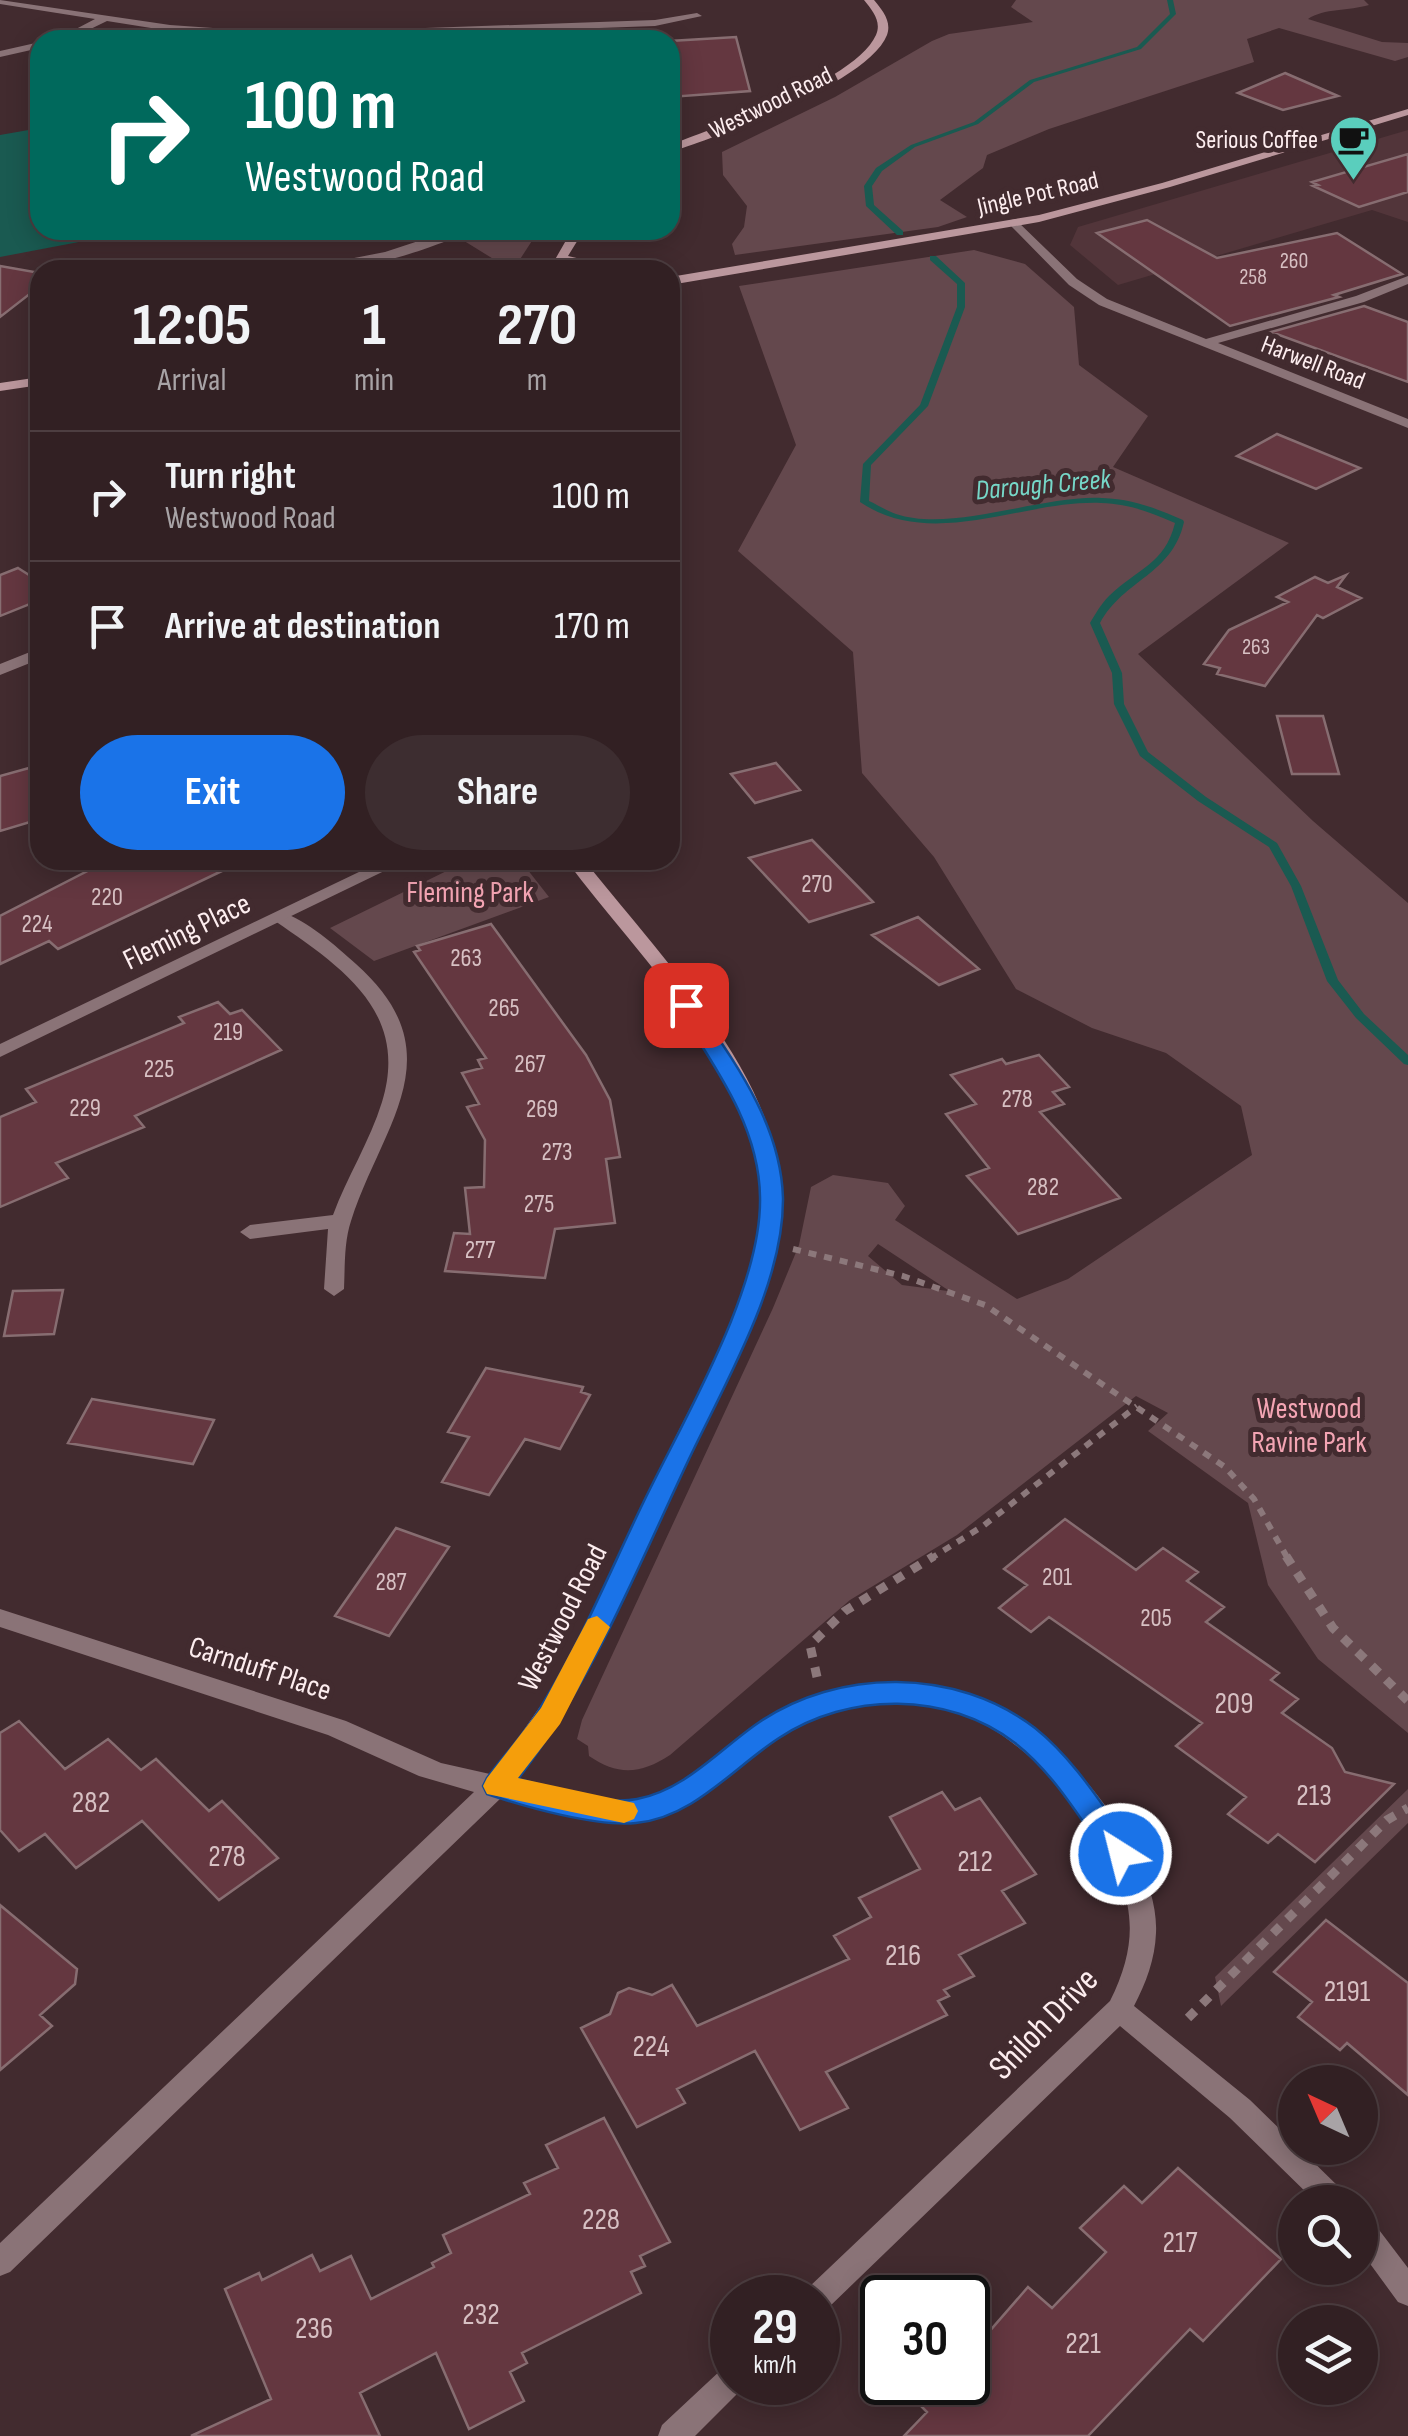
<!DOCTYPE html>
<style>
body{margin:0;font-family:"Sofia Sans Condensed",sans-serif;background:#3d2d30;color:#f1f3f6;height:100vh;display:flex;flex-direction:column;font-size:38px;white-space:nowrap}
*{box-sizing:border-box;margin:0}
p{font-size:32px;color:#a8a3a6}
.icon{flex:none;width:55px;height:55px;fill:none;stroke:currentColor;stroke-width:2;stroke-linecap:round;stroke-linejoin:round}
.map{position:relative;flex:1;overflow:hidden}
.sheet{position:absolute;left:30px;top:260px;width:650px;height:610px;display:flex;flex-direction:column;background:#322023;border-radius:30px;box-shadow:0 5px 25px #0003,0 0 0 2px #4d3e41}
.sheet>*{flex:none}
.top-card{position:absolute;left:30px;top:30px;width:650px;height:210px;border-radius:30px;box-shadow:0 5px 25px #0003,0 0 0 2px #4d3e41;background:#00695c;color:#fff;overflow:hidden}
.needle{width:65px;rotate:316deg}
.controls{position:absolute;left:1278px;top:2065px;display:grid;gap:20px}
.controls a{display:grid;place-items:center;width:100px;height:100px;border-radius:50%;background:#322023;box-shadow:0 5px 25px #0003,0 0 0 2px #4d3e41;font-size:50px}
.speed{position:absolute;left:710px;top:2275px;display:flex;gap:20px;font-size:50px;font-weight:700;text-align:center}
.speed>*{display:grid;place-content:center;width:130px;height:130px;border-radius:50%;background:#322023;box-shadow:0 5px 25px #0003,0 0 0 2px #4d3e41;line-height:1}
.speed small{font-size:25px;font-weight:400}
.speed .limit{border:5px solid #111;border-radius:15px;background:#fff;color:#111}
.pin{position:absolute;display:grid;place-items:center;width:85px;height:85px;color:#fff;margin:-42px;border-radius:20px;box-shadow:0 5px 15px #0006}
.me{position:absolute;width:110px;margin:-55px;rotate:324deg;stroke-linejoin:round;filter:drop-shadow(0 0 8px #0008)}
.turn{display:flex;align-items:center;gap:35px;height:210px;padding:0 50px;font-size:45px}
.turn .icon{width:130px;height:130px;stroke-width:2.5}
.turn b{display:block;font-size:70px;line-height:85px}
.eta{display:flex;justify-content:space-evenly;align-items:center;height:170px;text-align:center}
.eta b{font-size:60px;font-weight:700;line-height:70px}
.cta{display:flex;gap:20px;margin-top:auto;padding:20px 50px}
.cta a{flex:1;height:115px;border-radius:60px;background:#1a73e8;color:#fff;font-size:40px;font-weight:700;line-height:115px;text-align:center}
.cta a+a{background:#3d2d30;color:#f1f3f6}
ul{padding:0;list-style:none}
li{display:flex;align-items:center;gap:30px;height:130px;padding:0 50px;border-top:2px solid #4d3e41}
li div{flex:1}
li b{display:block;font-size:38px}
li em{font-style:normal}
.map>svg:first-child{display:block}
.built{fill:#52353a}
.green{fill:#64484d;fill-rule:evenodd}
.water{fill:#1a5a51}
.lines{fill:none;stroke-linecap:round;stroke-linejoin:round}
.stream{fill:#1a5a51;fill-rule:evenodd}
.building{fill:#643740;stroke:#876d71;stroke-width:2.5}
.path-far1{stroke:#8c787b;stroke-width:6;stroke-dasharray:8 8;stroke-linecap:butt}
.path{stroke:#8c787b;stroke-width:9;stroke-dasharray:10 10;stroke-linecap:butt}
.lane{fill:#8a7377;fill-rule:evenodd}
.street{fill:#8a7377;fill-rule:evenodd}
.secondary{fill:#bb979d;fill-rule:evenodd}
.route{fill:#1a73e8;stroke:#114b97;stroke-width:2.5}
.slow{fill:#f59e0b}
.labels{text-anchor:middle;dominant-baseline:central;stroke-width:10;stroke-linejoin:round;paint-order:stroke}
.far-number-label{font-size:22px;fill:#d7c0c3}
.far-street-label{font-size:25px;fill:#fdedef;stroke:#422b2f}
.far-poi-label{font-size:25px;fill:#fdedef;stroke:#422b2f;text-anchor:end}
.number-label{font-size:25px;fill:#d7c0c3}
.far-water-label{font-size:28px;font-style:italic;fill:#76d7c8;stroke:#422b2f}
.park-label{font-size:30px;fill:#f3a4b3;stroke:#422b2f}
.street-label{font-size:30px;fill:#fdedef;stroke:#422b2f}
.near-number-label{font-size:30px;fill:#d7c0c3}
.near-street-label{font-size:35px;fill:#fdedef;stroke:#422b2f}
</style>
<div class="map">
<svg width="1408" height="2436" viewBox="0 0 1408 2436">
<rect width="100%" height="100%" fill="#422b2f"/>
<path class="built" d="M1408,130V222L1372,210L1118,285L1070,245L1078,227Z"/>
<path class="green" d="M1016,0H1364L1369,5C1349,11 1324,8 1308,19L1382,42L1408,43V57L1395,61L1279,28L1247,39L1254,62L1049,129L987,155L983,168L940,200L967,217L938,227L735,255L732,244L744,227L747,206L723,175L722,152L835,97L932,41L949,34L1033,22L1011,7Z
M487,230H539L515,267L508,268L461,239Z
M974,250L1025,264L1074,307L1079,365L1148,416L1113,467L1289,543L1138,654L1313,821L1408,903V1733L1318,1659L1268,1585L1248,1503L1148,1431L1168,1413L1136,1396L957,1535L850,1600L670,1755C641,1774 618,1776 589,1756L588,1746L577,1739L582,1720L773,1308L799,1245L811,1187L833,1175L888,1183L905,1206L895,1220L1017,1299L1068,1279L1252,1155L1241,1106L1166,1053L1092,1028L1016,989L934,857L862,773L853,652L738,551L796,445L739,286ZM878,1244L948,1290V1291L902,1285L868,1256Z
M469,860H520L549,897L374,961L330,928Z
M1408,1789V1823L1221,2006L1215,1977Z"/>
<path class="water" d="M40,128V230H142L0,257V135Z"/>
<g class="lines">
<path class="stream" d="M1167,0H1173L1176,14L1141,49L1034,82L978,124L915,147L882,171L872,186L874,205L903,231V235H897L866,206L864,186L876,168L911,145L974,122L1030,80L1137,47L1170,14Z
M930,256H936L965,283V307L928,406L871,465L869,501C878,505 887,511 896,514C952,533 1041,495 1102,498C1133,499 1155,508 1183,520L1184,522C1172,575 1124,579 1100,623L1122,673L1124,704L1148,752L1206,797L1277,843L1301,886L1338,980L1364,1014L1408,1055V1065L1404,1064L1356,1018L1327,981L1291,886L1269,847L1198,801L1140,756L1114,704L1112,673L1090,623C1096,613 1101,604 1109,596C1137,569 1165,564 1175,523C1149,512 1130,504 1101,503C1021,500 933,551 860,502L863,464L920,405L957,307V284L930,260Z"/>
</g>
<path class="building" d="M736,37L750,91L670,97V41Z
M1285,73L1338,96L1283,110L1238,93Z
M1408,154V192L1359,207L1313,186L1318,185L1312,182Z
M1147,220L1217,258L1337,233L1402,274L1334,295L1339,297L1230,326L1097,233Z
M0,266L40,273V286L0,317Z
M1364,306L1408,322V382L1271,332Z
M1277,434L1360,468L1316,489L1237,456Z
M18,568L40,582V600L0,616V575Z
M1346,575L1337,587L1361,598L1323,618L1317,615L1265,686L1217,674L1220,668L1204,664L1229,630L1288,602L1277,597L1315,577L1328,583Z
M1277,716H1323L1339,774H1292Z
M776,763L800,790L755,803L731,774Z
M40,765V819L0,831V776Z
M812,840L873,902L809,922L749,858Z
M109,860H245L58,949L49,941L0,964V916Z
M918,917L932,929L979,969L939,985L872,935Z
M491,924L586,1055L610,1100L620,1157L606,1159L615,1223L555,1229L545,1278L445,1271L454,1233L470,1234L465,1188L484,1187L485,1140L467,1107L479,1104L462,1073L482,1068L478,1060L486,1058L414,952L420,950L417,946Z
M218,1002L230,1014L242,1010L281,1050L135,1116L144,1127L56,1163L68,1178L0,1207V1117L36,1102L26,1089L184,1023L179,1017Z
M1039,1055L1069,1087L1053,1092L1064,1104L1040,1112L1120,1198L1018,1234L967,1176L989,1168L946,1114L976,1104L951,1075L1002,1059L1006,1064Z
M63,1290L54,1334L4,1336L13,1291Z
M486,1368L583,1387L581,1392L590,1395L560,1449L525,1439L489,1495L442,1482L469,1437L448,1432Z
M92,1399L214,1420L193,1464L68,1443Z
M1065,1519L1136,1570L1163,1548L1198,1572L1187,1581L1224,1607L1206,1622L1279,1673L1271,1680L1298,1699L1282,1713L1332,1748L1345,1772L1394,1784L1315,1862L1278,1834L1268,1843L1228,1814L1246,1797L1176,1746L1202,1723L1049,1617L1031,1632L999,1608L1027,1585L1004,1569Z
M396,1528L449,1547L389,1636L335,1616Z
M19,1721L65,1769L108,1739L141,1770L156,1759L209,1811L222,1801L278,1858L219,1900L142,1821L76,1868L45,1834L19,1851L0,1830V1733Z
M942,1792L955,1810L980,1798L1036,1874L1002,1891L1025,1923L959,1955L974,1976L944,1990L949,1996L938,2001L947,2015L826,2072L848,2108L800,2130L755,2051L677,2089L685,2103L637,2127L581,2028L610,2014L618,1993L629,1988L652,1995L672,1985L697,2026L849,1959L834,1936L871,1917L859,1898L920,1869L890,1817Z
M0,1905L77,1969L75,1984L40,2015L52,2026L0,2070Z
M1326,1920L1408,1983V2095L1347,2043L1340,2050L1298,2017L1312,2002L1274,1972Z
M604,2118L670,2242L640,2256L645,2266L631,2272L641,2293L522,2353L527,2363L510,2372L524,2401L469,2429L436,2353L360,2393L380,2436H191L271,2399L225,2289L259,2273L262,2280L312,2255L320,2271L351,2256L371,2299L434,2267L432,2263L451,2253L443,2235L530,2194L524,2183L558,2168L546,2145Z
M1178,2168L1281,2259L1203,2341L1190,2329L1088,2436H904L927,2412L919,2404L940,2382H968V2356L1028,2287L1052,2308L1106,2252L1080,2228L1124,2186L1142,2203Z"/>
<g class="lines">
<path class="path-far1" d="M793,1249L903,1276L985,1305L1225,1467L1254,1499L1288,1559
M930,1559L983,1526L1137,1406"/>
<path class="path" d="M1286,1556L1333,1628L1408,1701
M817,1677L810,1645L845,1611L934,1556
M1188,2018L1387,1820L1408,1808"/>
<path class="lane" d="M281,912C307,920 336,946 356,964C457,1054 382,1124 351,1221C344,1242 345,1266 344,1289L334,1296L324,1289L328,1229L250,1239L240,1232L250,1225L333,1215C347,1177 370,1141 382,1102C410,1011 340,966 275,921L272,917Z"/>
<path class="street" d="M0,0L170,25L284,33L655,20L697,13L702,16L655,26L284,39L170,31L107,21L68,40H55L95,19L0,4Z
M40,42V48L0,57V51Z
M1015,219L1077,279L1107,299L1206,339L1356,296L1408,276V284L1364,302L1218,343L1408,419V428L1099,305L1069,285L1011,226V220Z
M452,230H469C442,247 336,280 308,267L385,252Z
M40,648V659L0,675V664Z
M384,860H407L0,1057V1044Z
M0,1609L346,1721L441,1763L610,1801C679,1801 709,1757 762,1723C793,1703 832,1689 869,1685C916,1679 968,1688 1009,1712C1071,1750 1160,1857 1156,1933C1155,1959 1146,1983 1134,2006L1250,2100L1345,2193L1349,2202H1316L1230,2118L1120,2026L828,2308L818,2312V2298H804L808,2288L1110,2001C1143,1935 1133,1890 1093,1831C1018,1720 912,1658 784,1733C741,1759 708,1801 658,1816C606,1831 553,1806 502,1797L10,2272L0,2276V2243L474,1792L419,1776L328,1735L0,1627Z
M1360,2214L1370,2218L1408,2268V2306L1398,2302L1360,2250Z
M732,2364V2382H745L742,2389L695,2436H658L662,2425L722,2369Z"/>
<path class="secondary" d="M864,0H874C882,10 892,21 887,35C869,82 718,137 670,152V145C718,126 855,82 876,35C882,21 872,10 864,0Z
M1408,109V115L1170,187L1039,222L670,285V277L1039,215L1162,183Z
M572,230H584L568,256L628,270H603L564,262L559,270H549Z
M40,377V385L0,391V383Z
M566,860H584C649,942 760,1058 777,1162C786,1216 773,1270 754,1320L585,1673L535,1755L506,1793L497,1796L488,1793L485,1786L544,1701L568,1659C604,1593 635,1524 667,1455C717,1350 791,1241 746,1120C710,1021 628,944 566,860Z"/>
</g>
<path class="route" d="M686,999L693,1001C733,1060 781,1123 783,1198C784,1284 725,1383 689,1459C637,1569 592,1682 518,1779C554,1787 601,1806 637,1799C685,1790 720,1749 758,1723C838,1668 956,1667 1035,1728C1074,1759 1102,1805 1131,1845L1135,1854L1131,1862L1121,1866L1111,1862C1082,1822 1055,1774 1015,1743C947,1691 849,1692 779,1738C734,1767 693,1818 636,1823C596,1827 526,1807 487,1794L483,1786L487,1778C505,1754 527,1731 542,1705C582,1640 611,1569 644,1501C684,1418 762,1289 760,1197C759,1124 713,1065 676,1005Z"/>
<path class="slow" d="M597,1616L610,1627L560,1724L518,1778L634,1803L638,1811L634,1819L624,1823L487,1794L483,1786L487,1778L541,1708L588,1619Z"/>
<defs>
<symbol id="cafe-pin" viewBox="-11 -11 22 30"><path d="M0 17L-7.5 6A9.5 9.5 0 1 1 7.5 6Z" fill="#5acebd" stroke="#422b2f"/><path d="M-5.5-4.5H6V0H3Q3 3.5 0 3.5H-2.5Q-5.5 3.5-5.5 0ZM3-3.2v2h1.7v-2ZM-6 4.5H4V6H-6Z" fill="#111"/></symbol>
</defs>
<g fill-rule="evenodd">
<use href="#cafe-pin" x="1326" y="112" width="55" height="75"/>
</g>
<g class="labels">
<g class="far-number-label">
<text x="1294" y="261">260</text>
<text x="1253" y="277">258</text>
<text x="1256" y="647">263</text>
</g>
<g class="far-street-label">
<text transform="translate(771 103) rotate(-26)">Westwood Road</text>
<text transform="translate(1038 194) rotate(-13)">Jingle Pot Road</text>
<text transform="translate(1313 363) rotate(21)">Harwell Road</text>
</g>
<g class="far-poi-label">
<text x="1318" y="140">Serious Coffee</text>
</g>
<g class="number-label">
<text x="817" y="884">270</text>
<text x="107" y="897">220</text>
<text x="37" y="924">224</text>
<text x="466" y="958">263</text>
<text x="504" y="1008">265</text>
<text x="228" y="1032">219</text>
<text x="530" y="1064">267</text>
<text x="159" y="1069">225</text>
<text x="1017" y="1099">278</text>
<text x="85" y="1108">229</text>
<text x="542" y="1109">269</text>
<text x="557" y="1152">273</text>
<text x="1043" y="1187">282</text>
<text x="539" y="1204">275</text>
<text x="480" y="1250">277</text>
<text x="1057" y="1577">201</text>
<text x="391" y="1582">287</text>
<text x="1156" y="1618">205</text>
</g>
<g class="far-water-label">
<text transform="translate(1043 485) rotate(-5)">Darough Creek</text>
</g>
<g class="park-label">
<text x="470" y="893">Fleming Park</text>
<text x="1309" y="1409">Westwood<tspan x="1309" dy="34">Ravine Park</tspan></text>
</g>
<g class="street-label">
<text transform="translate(187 932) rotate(-26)">Fleming Place</text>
<text transform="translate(563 1618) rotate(-63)">Westwood Road</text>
<text transform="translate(260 1669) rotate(18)">Carnduff Place</text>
</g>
<g class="near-number-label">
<text x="1234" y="1704">209</text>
<text x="1314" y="1796">213</text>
<text x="91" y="1803">282</text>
<text x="227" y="1857">278</text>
<text x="975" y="1862">212</text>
<text x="903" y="1956">216</text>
<text x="1347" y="1992">2191</text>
<text x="651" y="2047">224</text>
<text x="601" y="2220">228</text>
<text x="1180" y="2243">217</text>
<text x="481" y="2315">232</text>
<text x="314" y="2329">236</text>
<text x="1083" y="2344">221</text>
</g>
<g class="near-street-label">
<text transform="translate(1044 2024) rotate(-46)">Shiloh Drive</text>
</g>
</g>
</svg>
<div class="controls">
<a><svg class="needle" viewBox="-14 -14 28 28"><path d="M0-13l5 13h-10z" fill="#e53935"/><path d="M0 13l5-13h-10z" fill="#a8a3a6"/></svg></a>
<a><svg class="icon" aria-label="search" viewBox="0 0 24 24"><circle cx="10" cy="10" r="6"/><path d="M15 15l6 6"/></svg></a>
<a><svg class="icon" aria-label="layers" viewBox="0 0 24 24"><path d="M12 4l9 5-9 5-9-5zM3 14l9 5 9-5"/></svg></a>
</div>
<div class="speed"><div>29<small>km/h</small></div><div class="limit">30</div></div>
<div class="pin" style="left:686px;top:1005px;background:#d93025"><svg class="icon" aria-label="arrive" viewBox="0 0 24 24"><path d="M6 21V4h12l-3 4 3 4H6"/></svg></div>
<svg class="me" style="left:1121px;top:1854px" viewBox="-20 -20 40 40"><circle r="17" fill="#1a73e8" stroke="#fff" stroke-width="3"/><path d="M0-11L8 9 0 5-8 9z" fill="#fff"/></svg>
<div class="top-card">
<div class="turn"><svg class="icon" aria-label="right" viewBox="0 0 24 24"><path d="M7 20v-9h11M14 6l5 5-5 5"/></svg><div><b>100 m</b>Westwood Road</div></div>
</div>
<section class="sheet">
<div class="eta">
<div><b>12:05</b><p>Arrival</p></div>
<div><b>1</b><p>min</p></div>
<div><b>270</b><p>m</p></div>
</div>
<ul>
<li><svg class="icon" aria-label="right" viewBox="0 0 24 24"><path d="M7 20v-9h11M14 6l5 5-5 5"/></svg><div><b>Turn right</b><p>Westwood Road</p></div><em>100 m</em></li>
<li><svg class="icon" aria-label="arrive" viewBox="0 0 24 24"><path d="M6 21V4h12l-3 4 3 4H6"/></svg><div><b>Arrive at destination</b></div><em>170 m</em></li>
</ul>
<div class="cta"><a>Exit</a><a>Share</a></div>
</section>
</div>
